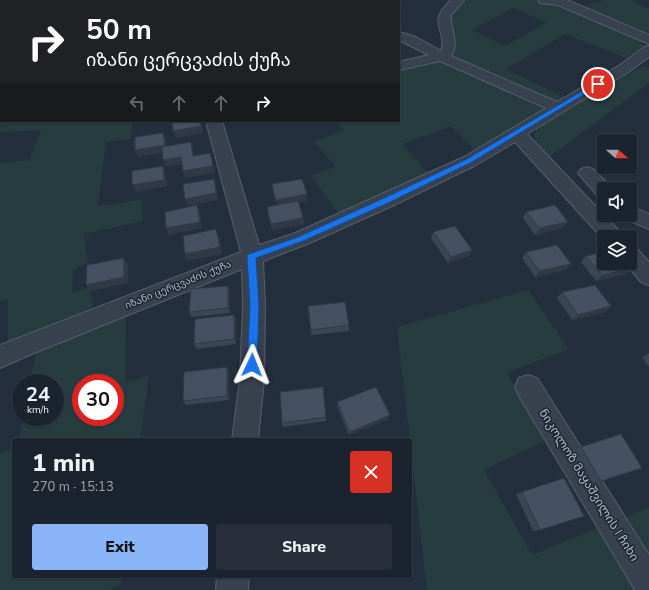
<!DOCTYPE html>
<meta charset="utf-8">
<style>
body{margin:0;font-family:"Nunito Sans","Noto Sans Georgian",sans-serif;background:#282f3a;color:#f1f3f6;height:100vh;display:flex;flex-direction:column;font-size:15px;white-space:nowrap}
*{box-sizing:border-box;margin:0}
p{font-size:13px;color:#a0a4aa}
.icon{flex:none;width:22px;height:22px;fill:none;stroke:currentColor;stroke-width:2;stroke-linecap:round;stroke-linejoin:round}
.map{position:relative;flex:1;overflow:hidden}
.sheet{position:absolute;left:12px;top:438px;width:400px;height:140px;display:flex;flex-direction:column;background:#1b232e;border-radius:4px;box-shadow:0 1px 3px #0004,0 0 0 1px #39404a}
.sheet>*{flex:none}
.banner{position:absolute;left:0px;top:0px;width:400px;height:122px;box-shadow:0 1px 3px #0004,0 0 0 1px #39404a;background:#202124;color:#fff;overflow:hidden}
.needle{width:26px;rotate:110deg}
.buttons{position:absolute;left:597px;top:134px;display:grid;gap:8px}
.buttons a{display:grid;place-items:center;width:40px;height:40px;border-radius:4px;background:#1b232e;box-shadow:0 1px 3px #0004,0 0 0 1px #39404a;font-size:20px}
.speed{position:absolute;left:12px;top:374px;display:flex;gap:8px;font-size:20px;font-weight:700;text-align:center}
.speed>*{display:grid;place-content:center;width:52px;height:52px;border-radius:50%;background:#1b232e;box-shadow:0 1px 3px #0004,0 0 0 1px #39404a;line-height:1}
.speed small{font-size:10px;font-weight:400}
.speed .limit{border:6px solid #d22;background:#fff;color:#111}
.pin{position:absolute;display:grid;place-items:center;width:34px;height:34px;color:#fff;margin:-17px;border:2px solid #fff;border-radius:50%;box-shadow:0 1px 4px #0007}
.me{position:absolute;width:44px;margin:-22px;rotate:2deg;stroke-linejoin:round;filter:drop-shadow(0 0 3px #0008)}
.turn{display:flex;align-items:center;gap:14px;height:84px;padding:0 20px;font-size:18px}
.turn .icon{width:52px;height:52px;stroke-width:2.5}
.turn b{display:block;font-size:28px;line-height:34px}
.lanes{display:flex;align-items:center;height:38px;padding:0 20px;background:#0003;justify-content:center;gap:20px;direction:ltr}
.lanes .off{opacity:.35}
.round{display:grid;place-items:center;flex:none;width:42px;height:42px;border-radius:4px;background:#282f3a}
.overview{display:flex;align-items:center;justify-content:space-between;height:68px;padding:0 20px}
h1{font-size:24px;font-weight:800;line-height:30px}
.action{display:flex;gap:8px;margin-top:auto;padding:8px 20px}
.action a{flex:1;height:46px;border-radius:4px;background:#8ab4f8;color:#111;font-size:16px;font-weight:800;line-height:46px;text-align:center}
.action a+a{background:#282f3a;color:#f1f3f6}
.map>svg:first-child{display:block}
.green{fill:#263c3f;fill-rule:evenodd}
.lines{fill:none;stroke-linecap:round;stroke-linejoin:round}
.minor-casing{stroke:#565f6c;stroke-width:2}
.minor{fill:#38414e;fill-rule:evenodd}
.wall{fill:#3b4654}
.shaded-wall{fill:#303945}
.building{fill:#455162;stroke:#303945}
.route{fill:#1a73e8;stroke:#114b97}
.labels{text-anchor:middle;dominant-baseline:central;stroke-width:3;stroke-linejoin:round;paint-order:stroke}
.street-label{font-size:10px;fill:#b4bcc9;stroke:#1d2633}
.near-street-label{font-size:12px;fill:#b4bcc9;stroke:#1d2633}
</style>
<div class="map">
<svg width="649" height="590" viewBox="0 0 649 590">
<rect width="100%" height="100%" fill="#242f3e"/>
<path class="green" d="M462,0H534L550,2L636,38L644,46L626,58L565,34L506,69L566,98L557,104L447,57L455,51C451,27 446,20 462,0ZM513,8L546,22L506,46L472,30Z
M603,0H630L649,9V35L642,33L584,7Z
M439,62L448,64L547,108L516,124L475,150L451,126L403,144L429,175L385,196L338,213L311,176L336,166L313,141L344,131L336,121H399V69L422,63Z
M643,66L649,68V83L548,158L535,143L534,134L542,122Z
M1,121H132L131,139L106,142L98,206L141,200L143,221L84,234L88,263L73,270L72,293L90,287L93,309L8,347V299L0,302V163L30,160L41,130L0,132Z
M528,290L569,349L507,373L546,440L484,470L532,555L605,525L643,590H427L397,327Z
M126,316L125,383L149,375L140,440H19L24,417H55V383H30L36,351ZM81,383H115V417H81Z
M14,448V576H122L121,584L110,590H0V454Z
M649,507V571L617,521Z"/>
<g class="lines">
<defs>
<path id="minor" d="M134,0H147L148,1H135Z
M451,0H464L451,15C450,29 460,43 451,56L557,102L620,65L644,47L649,46V57L630,71L527,134L620,232L623,237H604V240L515,142L476,165L392,206L307,244L263,261L265,306L264,380L258,440H232L240,380L243,306L242,269L34,353L0,368V345L241,252L206,121H222L259,245L293,234L464,157L546,108L440,61L399,70V62L429,55L399,40V32L416,37L441,51C448,28 425,25 451,0Z
M538,0H567L649,35V44L558,5L540,3Z
M587,167L593,169L613,189H604V196L597,195L578,173L581,169Z
M630,206L649,214V229L623,218L622,215H630Z
M630,247L637,249L649,262V285L641,282L625,263H630Z
M528,375L537,378L649,555V590H635L519,396L515,387L519,378Z
M217,576H249L248,590H216Z"/>
</defs>
<use href="#minor" class="minor-casing"/>
<use href="#minor" class="minor"/>
</g>
<path class="wall" d="M272,184L307,201L298,202L303,218L304,224L272,230L268,214L267,207L277,205L273,191Z
M526,212L568,222L563,228L535,235L523,218Z
M433,232L472,250L469,256L448,263L431,238Z
M526,252L566,270L535,277L522,258Z
M586,256L633,268L626,274L596,281L581,262Z
M228,286L230,291V313L192,317L189,312Z
M562,292L611,306L605,312L572,320L557,298Z
M308,306L349,325V331L311,335Z
M234,315L236,320V344L197,349L194,344Z
M649,353V367L642,357Z
M229,372V400L186,405L183,401Z
M337,402L388,419L349,435L337,406Z
M326,417V421L283,427L282,423Z
M581,447L642,468L593,483L574,450Z
M522,492L540,530L533,531L516,494Z"/>
<path class="shaded-wall" d="M201,121L203,133L176,138L173,131Z
M163,133L166,139L167,152L138,157L135,150Z
M191,142L193,149L195,162L193,156Z
M210,153L215,173L185,178L183,171Z
M181,157L183,164L166,167L163,160Z
M163,166L165,172L167,186L136,192L132,185Z
M214,179L216,185L218,200L187,206L185,199Z
M307,194V201L277,206L276,200Z
M197,205L200,212L202,228L169,235L166,228Z
M303,218L304,224L272,230L271,224Z
M568,222L563,228L535,235L539,228Z
M216,229L219,236L222,254L187,261L185,254Z
M472,250L469,256L448,263L451,257Z
M124,258L128,264V283L91,291L86,285Z
M571,264L566,270L535,277L539,271Z
M633,268L626,274L596,281L602,275Z
M228,286L230,291V313L228,308Z
M611,306L605,312L572,320L578,315Z
M234,315L236,320V344L234,339Z
M227,367L229,372V400L227,396Z
M390,415L388,419L349,435L350,432Z"/>
<path class="building" d="M172,121H200L201,126L173,131Z
M163,133L165,145L135,150V137Z
M191,142L193,156L210,153L213,166L183,171L181,157L163,160L162,147Z
M163,166L164,180L132,185V171Z
M214,179L216,193L185,199L183,184Z
M302,179L307,194L276,200L272,184Z
M298,201L303,218L271,224L267,207Z
M197,205L200,222L166,228L165,212Z
M555,205L568,222L539,228L526,212Z
M455,226L472,250L451,257L433,232Z
M216,229L220,247L185,254L183,236Z
M557,245L571,264L539,271L526,252Z
M604,252V263H629L633,268L602,275L586,256Z
M124,258V277L86,285L87,265Z
M595,285L611,306L578,315L562,292Z
M228,286V308L189,312L191,289Z
M345,302L349,325L311,330L308,306Z
M234,315V339L194,344L195,319Z
M227,367V396L183,401L184,372Z
M323,387L326,417L282,423L280,392Z
M376,387L390,415L350,432L337,402Z
M621,434L642,468L601,481L581,447Z
M564,478L584,516L540,530L522,492Z"/>
<path class="route" d="M596,83L601,84L472,162L388,203L303,241L256,258L259,306L257,365L256,368L252,370L249,368L247,365L250,306L247,256L249,254L298,237L382,199L467,159Z"/>
<g class="labels">
<g class="street-label">
<text transform="translate(178 285) rotate(-22)">იზანი ცერცვაძის ქუჩა</text>
</g>
<g class="near-street-label">
<text transform="translate(589 485) rotate(58)">ნიკოლოზ მაყაშვილის I ჩიხი</text>
</g>
</g>
</svg>
<div class="buttons">
<a><svg class="needle" viewBox="-14 -14 28 28"><path d="M0-13l5 13h-10z" fill="#e53935"/><path d="M0 13l5-13h-10z" fill="#a0a4aa"/></svg></a>
<a><svg class="icon" aria-label="sound" viewBox="0 0 24 24"><path d="M4 9h4l5-4v14l-5-4H4zM17 9q2 3 0 6"/></svg></a>
<a><svg class="icon" aria-label="layers" viewBox="0 0 24 24"><path d="M12 4l9 5-9 5-9-5zM3 14l9 5 9-5"/></svg></a>
</div>
<div class="speed"><div>24<small>km/h</small></div><div class="limit">30</div></div>
<div class="pin" style="left:598px;top:84px;background:#d93025"><svg class="icon" aria-label="arrive" viewBox="0 0 24 24"><path d="M6 21V4h12l-3 4 3 4H6"/></svg></div>
<svg class="me" style="left:252px;top:365px" viewBox="-20 -20 40 40"><path d="M0-17L14 15 0 8-14 15z" fill="#1a73e8" stroke="#fff" stroke-width="4"/></svg>
<div class="banner">
<div class="turn"><svg class="icon" aria-label="right" viewBox="0 0 24 24"><path d="M7 20v-9h11M14 6l5 5-5 5"/></svg><div><b>50 m</b>იზანი ცერცვაძის ქუჩა</div></div>
<div class="lanes"><svg class="icon off" aria-label="left" viewBox="0 0 24 24"><path d="M17 20v-9H6M10 6l-5 5 5 5"/></svg><svg class="icon off" aria-label="ahead" viewBox="0 0 24 24"><path d="M12 20V5M6 11l6-6 6 6"/></svg><svg class="icon off" aria-label="ahead" viewBox="0 0 24 24"><path d="M12 20V5M6 11l6-6 6 6"/></svg><svg class="icon" aria-label="right" viewBox="0 0 24 24"><path d="M7 20v-9h11M14 6l5 5-5 5"/></svg></div>
</div>
<section class="sheet">
<div class="overview"><div><h1>1 min</h1><p>270 m · 15:13</p></div><a class="round" style="background:#d93025;color:#fff"><svg class="icon" aria-label="close" viewBox="0 0 24 24"><path d="M6 6l12 12M18 6L6 18"/></svg></a></div>
<div class="action"><a>Exit</a><a>Share</a></div>
</section>
</div>
